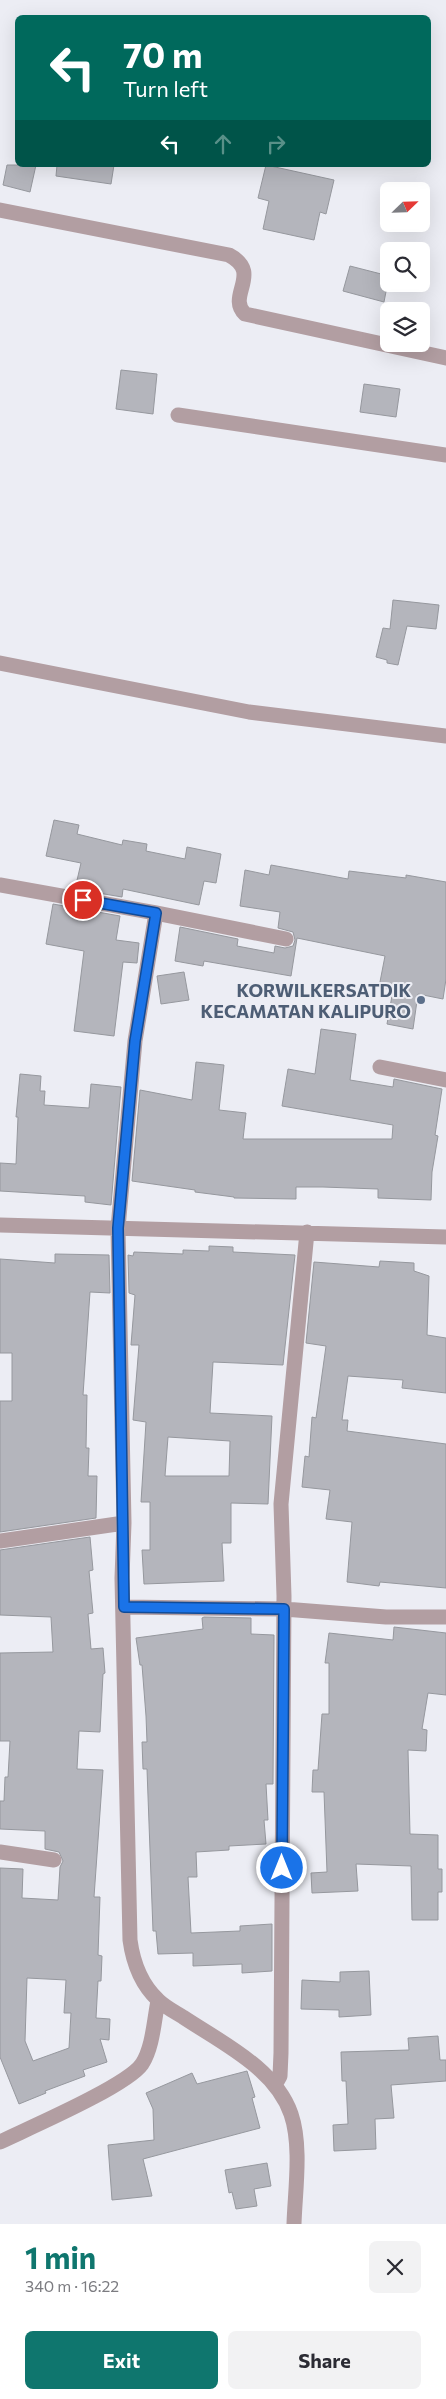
<!DOCTYPE html>
<meta charset="utf-8">
<style>
body{margin:0;font-family:Commissioner,sans-serif;background:#f2f2f3;color:#2b2b33;height:100vh;display:flex;flex-direction:column;font-size:19px;white-space:nowrap}
*{box-sizing:border-box;margin:0}
p{font-size:16px;color:#7c7c81}
.icon{flex:none;width:28px;height:28px;fill:none;stroke:currentColor;stroke-width:2;stroke-linecap:round;stroke-linejoin:round}
.map{position:relative;height:2224px;overflow:hidden}
.panel{display:flex;flex-direction:column;background:#fff;flex:1}
.panel>*{flex:none}
.top-card{position:absolute;left:15px;top:15px;width:416px;height:152px;border-radius:8px;box-shadow:0 5px 20px #0002;background:#00695c;color:#fff;overflow:hidden}
.needle{width:32px;rotate:67deg}
.buttons{position:absolute;left:380px;top:182px;display:grid;gap:10px}
.buttons a{display:grid;place-items:center;width:50px;height:50px;border-radius:8px;background:#fff;box-shadow:0 5px 20px #0002;font-size:25px}
.pin{position:absolute;display:grid;place-items:center;width:42px;height:42px;color:#fff;margin:-21px;border:2px solid #fff;border-radius:50%;box-shadow:0 1px 5px #0007}
.me{position:absolute;width:55px;margin:-28px;rotate:0deg;stroke-linejoin:round;filter:drop-shadow(0 0 4px #0008)}
.turn{display:flex;align-items:center;gap:18px;height:105px;padding:0 25px;font-size:22px}
.turn .icon{width:65px;height:65px;stroke-width:2.5}
.turn b{display:block;font-size:35px;line-height:42px}
.lanes{display:flex;align-items:center;height:48px;padding:0 25px;background:#0003;justify-content:center;gap:25px;direction:ltr}
.lanes .off{opacity:.35}
.round{display:grid;place-items:center;flex:none;width:52px;height:52px;border-radius:8px;background:#f2f2f3}
.overview{display:flex;align-items:center;justify-content:space-between;height:85px;padding:0 25px}
h1{font-size:30px;font-weight:700;line-height:38px;color:#0f766e}
.cta{display:flex;gap:10px;margin-top:auto;padding:10px 25px}
.cta a{flex:1;height:58px;border-radius:8px;background:#0f766e;color:#fff;font-size:20px;font-weight:700;line-height:58px;text-align:center}
.cta a+a{background:#f2f2f3;color:#2b2b33}
.map>svg:first-child{display:block}
.building{fill:#b4b5bc;stroke:#96989e;fill-rule:evenodd}
.lines{fill:none;stroke-linecap:round;stroke-linejoin:round}
.street{stroke:#b29ea2;stroke-width:15}
.route-casing{stroke:#114b97;stroke-width:12}
.route{stroke:#1a73e8;stroke-width:9}
.service-dot{fill:#5c6f8a;stroke:#ecedf4;stroke-width:2}
.labels{text-anchor:middle;dominant-baseline:central;stroke-width:4;stroke-linejoin:round;paint-order:stroke}
.service-label{font-size:18px;font-weight:bold;fill:#4e5e75;stroke:#ecedf4;text-anchor:end}
</style>
<div class="map">
<svg width="446" height="2224" viewBox="0 0 446 2224">
<rect width="100%" height="100%" fill="#ecedf4"/>
<path class="building" d="M7,165H36L30,192L3,185Z
M57,165H114L111,184L56,176Z
M266,165L334,180L326,214L320,212L314,240L263,229L269,201L258,198Z
M350,266L389,276L384,302L343,291Z
M121,370L157,374L153,414L116,409Z
M364,384L400,389L396,417L360,412Z
M393,600L439,605L436,629L407,626L398,665L387,663V660L376,657L383,628L390,629Z
M54,820L79,825L77,834L122,845L123,840L147,844L146,851L185,859L187,847L221,854L216,883L204,881L199,905L123,889L122,897L75,889L81,863L46,856Z
M271,865L348,879L349,871L406,878V875L446,882V979L443,999L418,994L413,1029L387,1024L393,990L379,987L385,956L297,938L291,976L204,961L203,966L175,961L180,927L238,939L237,946L274,953L275,946L285,948L293,946L295,940L293,932L278,928L280,912L240,906L245,870L269,875Z
M53,904L120,916L116,940L139,943L137,963L123,962L114,1036L74,1031L84,951L46,944Z
M184,972L189,1000L161,1004L157,976Z
M321,1029L356,1034L350,1080L393,1087L394,1079L442,1089L435,1135L438,1136L432,1172L431,1200L378,1198V1189L323,1187H296V1199L234,1198V1197L195,1192V1190L132,1181L140,1090L192,1100L196,1062L224,1065L219,1110L246,1113L243,1139H392L393,1125L282,1106L288,1069L315,1074Z
M20,1074L41,1076L40,1091H45L44,1105L89,1108L91,1084L121,1087L111,1205L85,1202V1196L0,1191V1163L16,1164L18,1117H16Z
M209,1246L233,1247V1252L295,1255L283,1365L213,1362L210,1413L272,1416L268,1504L231,1503V1543H222L224,1581L144,1584L142,1550H150V1502H141L146,1422L133,1420L139,1345H131L135,1295L129,1293L128,1255L133,1256L134,1252L183,1254V1250L209,1251ZM168,1437L230,1441L229,1476H165Z
M55,1254L109,1255L110,1293L90,1292L83,1395H87L86,1448H89L88,1476H97L96,1518L0,1532V1401H12V1353H0V1259L55,1263Z
M380,1261L414,1263V1271L429,1276L427,1335L446,1338V1393L402,1388L403,1380L348,1376L342,1420H348L347,1431L446,1444V1588L380,1582L379,1586L347,1582L352,1522L326,1519L330,1490L302,1487L305,1456L309,1457L312,1417L316,1418L326,1346L306,1343L314,1262L379,1267Z
M90,1537L93,1570L89,1571L93,1613L88,1614L91,1649L103,1648L105,1673L103,1674L100,1732L79,1731L77,1769L103,1770L94,1897H100L98,1955L102,1956L101,1981H98L96,2018L110,2019L109,2040L100,2039L107,2062L83,2070L85,2076L45,2091L46,2093L19,2104L0,2057V1868L23,1869L22,1898L58,1900L60,1867L63,1861L59,1852L45,1849V1831L0,1829V1801H4L5,1777H8L10,1741H0V1653L53,1652L51,1617L0,1615V1550ZM27,1978L66,1980L64,2013H71L69,2048L33,2061L25,2041Z
M204,1617L251,1618V1634L274,1635L273,1784H266L268,1820H264L266,1844L229,1846V1850L196,1852L197,1877H188L191,1933L240,1931V1926L272,1924V1971L242,1973V1964L193,1966V1953L158,1954L156,1931H153L147,1769H143L142,1742H147L146,1716L142,1665H140L136,1638L203,1629L202,1618Z
M394,1627L446,1633V1695L428,1693L422,1729L427,1730L426,1751L408,1750L410,1834L438,1835V1869H442V1892H438V1920H412L411,1866L356,1864L358,1891L312,1893L311,1873L327,1872L324,1792H312L313,1770H318L322,1714H329V1663H325L329,1633L393,1640Z
M369,1971L371,2015L339,2017V2010L301,2009L302,1980L340,1982V1972Z
M438,2036L440,2060H446V2081L391,2085L394,2118L375,2119L376,2149L334,2151L333,2125L348,2124L346,2081H342L341,2052L409,2050L408,2038Z
M247,2071L255,2097L252,2098L260,2128L143,2159L152,2196L112,2200L108,2145L154,2140L153,2109L146,2093L192,2073L197,2084Z
M267,2163L271,2186L254,2189L257,2206L236,2209L232,2192L229,2193L225,2170Z"/>
<g class="lines">
<path class="street" d="M0,210L229,255C263,273 226,296 245,314L446,358
M178,415L446,455
M0,663L249,712L446,736
M0,885L156,913L286,939
M156,913L135,1041L118,1228L124,1523L122,1578L130,1940C133,1962 141,1984 158,2000C165,2007 175,2012 183,2017C222,2043 275,2068 291,2114C302,2146 295,2191 294,2224
M380,1067L446,1080
M0,1225L446,1237
M0,1541L124,1523
M124,1607L284,1609L386,1617H446
M0,1852L54,1860
M275,2085L280,2076L281,2053L284,1596L281,1504L307,1232
M0,2142C29,2128 127,2086 142,2064C153,2047 154,2020 158,2001"/>
</g>
<g class="lines">
<defs>
<path id="route" d="M83,900L156,913L135,1041L118,1228L124,1607L284,1609L282,1868"/>
</defs>
<use href="#route" class="route-casing"/>
<use href="#route" class="route"/>
</g>
<circle class="service-dot" cx="421" cy="1000" r="5"/>
<g class="labels">
<g class="service-label">
<text x="411" y="990">KORWILKERSATDIK<tspan x="411" dy="21">KECAMATAN KALIPURO</tspan></text>
</g>
</g>
</svg>
<div class="buttons">
<a><svg class="needle" viewBox="-14 -14 28 28"><path d="M0-13l5 13h-10z" fill="#e53935"/><path d="M0 13l5-13h-10z" fill="#7c7c81"/></svg></a>
<a><svg class="icon" aria-label="search" viewBox="0 0 24 24"><circle cx="10" cy="10" r="6"/><path d="M15 15l6 6"/></svg></a>
<a><svg class="icon" aria-label="layers" viewBox="0 0 24 24"><path d="M12 4l9 5-9 5-9-5zM3 14l9 5 9-5"/></svg></a>
</div>
<div class="pin" style="left:83px;top:900px;background:#d93025"><svg class="icon" aria-label="arrive" viewBox="0 0 24 24"><path d="M6 21V4h12l-3 4 3 4H6"/></svg></div>
<svg class="me" style="left:282px;top:1868px" viewBox="-20 -20 40 40"><circle r="17" fill="#1a73e8" stroke="#fff" stroke-width="3"/><path d="M0-11L8 9 0 5-8 9z" fill="#fff"/></svg>
<div class="top-card">
<div class="turn"><svg class="icon" aria-label="left" viewBox="0 0 24 24"><path d="M17 20v-9H6M10 6l-5 5 5 5"/></svg><div><b>70 m</b>Turn left</div></div>
<div class="lanes"><svg class="icon" aria-label="left" viewBox="0 0 24 24"><path d="M17 20v-9H6M10 6l-5 5 5 5"/></svg><svg class="icon off" aria-label="ahead" viewBox="0 0 24 24"><path d="M12 20V5M6 11l6-6 6 6"/></svg><svg class="icon off" aria-label="right" viewBox="0 0 24 24"><path d="M7 20v-9h11M14 6l5 5-5 5"/></svg></div>
</div>
</div>
<section class="panel">
<div class="overview"><div><h1>1 min</h1><p>340 m · 16:22</p></div><a class="round"><svg class="icon" aria-label="close" viewBox="0 0 24 24"><path d="M6 6l12 12M18 6L6 18"/></svg></a></div>
<div class="cta"><a>Exit</a><a>Share</a></div>
</section>
